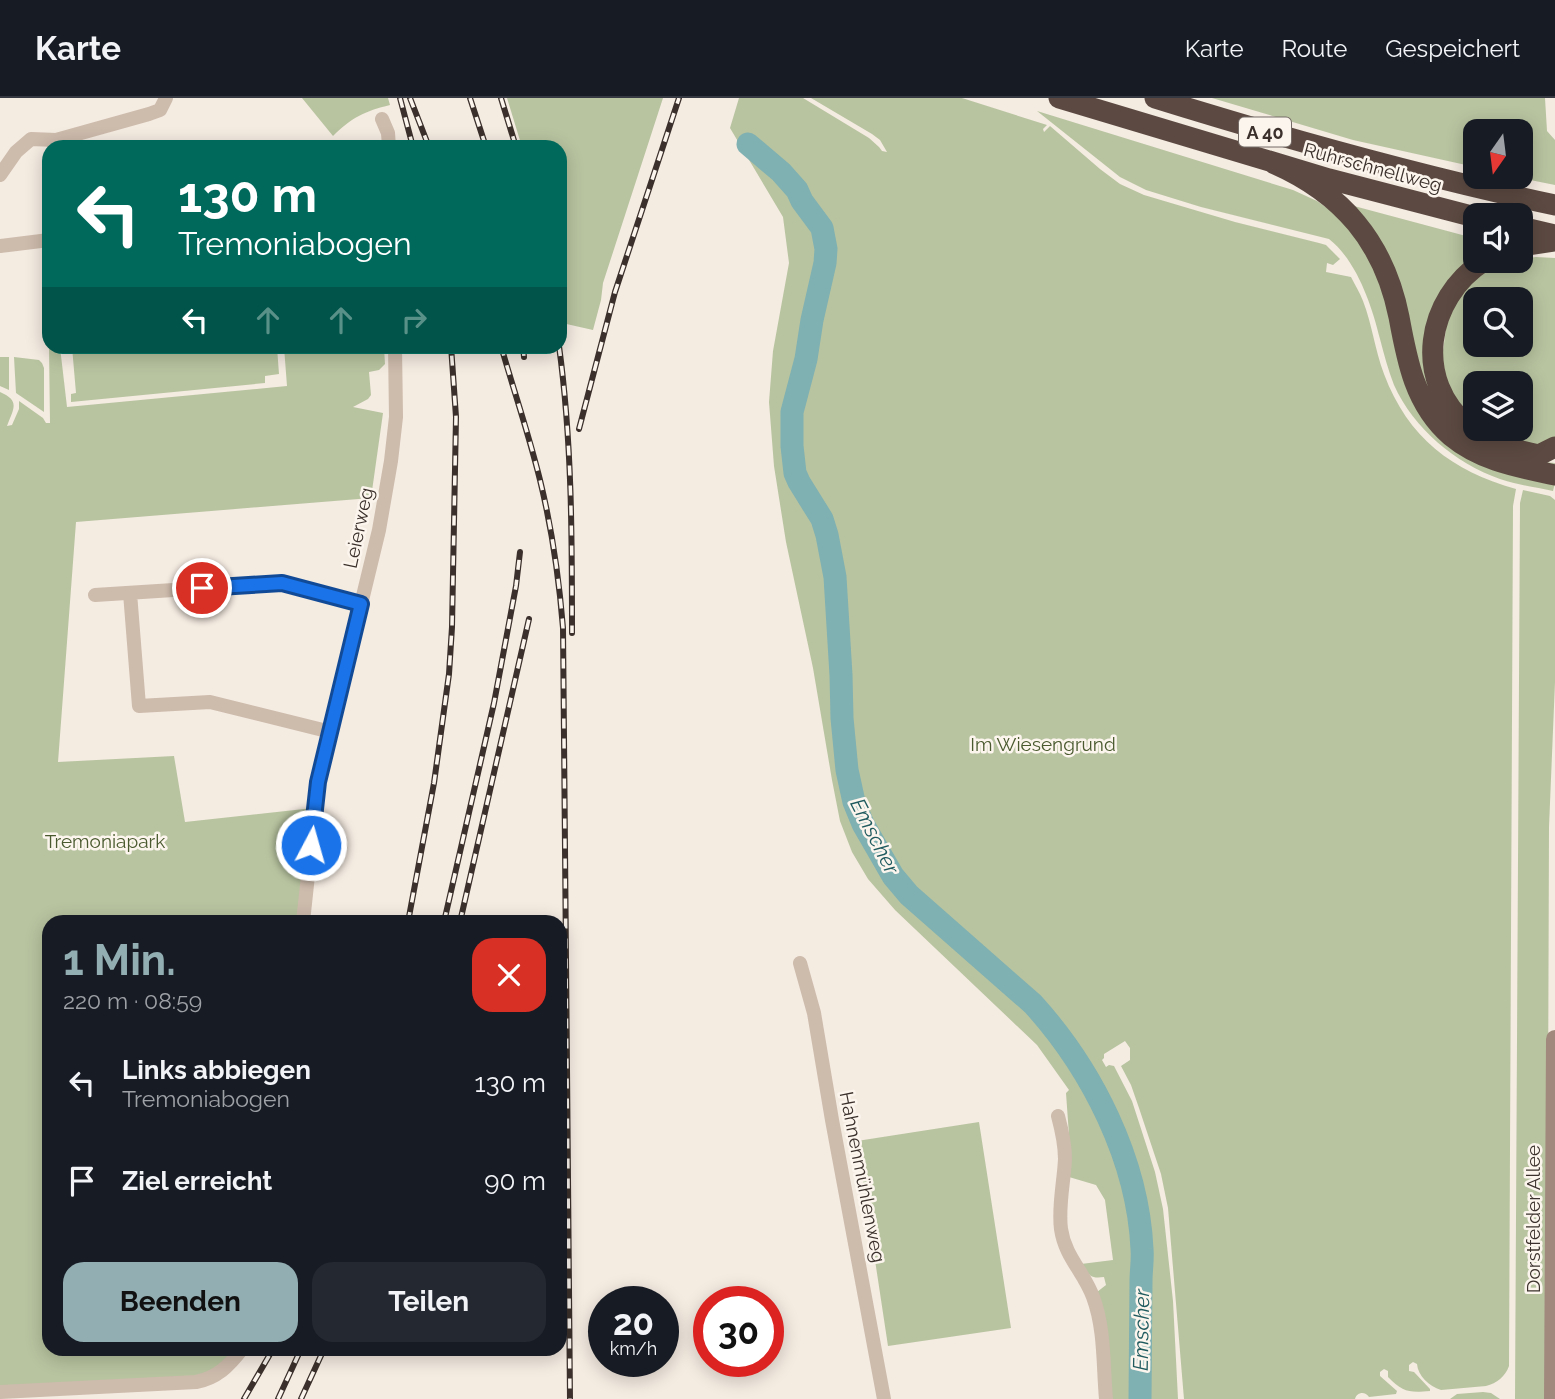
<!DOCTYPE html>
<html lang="de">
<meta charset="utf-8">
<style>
body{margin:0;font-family:Raleway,sans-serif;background:#242831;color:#f1f3f6;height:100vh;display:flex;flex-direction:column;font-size:26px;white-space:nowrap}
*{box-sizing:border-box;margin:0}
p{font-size:23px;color:#9ea1a6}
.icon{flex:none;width:38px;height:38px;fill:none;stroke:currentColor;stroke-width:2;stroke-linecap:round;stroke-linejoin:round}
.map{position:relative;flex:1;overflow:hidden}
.details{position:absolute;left:42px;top:817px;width:525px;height:441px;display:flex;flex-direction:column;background:#171b24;border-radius:21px;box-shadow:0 4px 18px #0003}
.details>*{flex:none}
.hud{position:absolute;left:42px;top:42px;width:525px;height:214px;border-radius:21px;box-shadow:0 4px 18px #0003;background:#00695c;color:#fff;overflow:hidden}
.needle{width:46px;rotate:194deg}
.fabs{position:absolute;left:1463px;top:21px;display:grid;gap:14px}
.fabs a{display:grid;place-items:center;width:70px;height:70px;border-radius:14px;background:#171b24;box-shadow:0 4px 18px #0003;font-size:35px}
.speed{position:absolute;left:588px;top:1188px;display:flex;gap:14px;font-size:35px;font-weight:700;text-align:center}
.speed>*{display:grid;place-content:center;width:91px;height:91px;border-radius:50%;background:#171b24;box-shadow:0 4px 18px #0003;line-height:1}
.speed small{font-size:18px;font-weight:400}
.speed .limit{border:10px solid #d22;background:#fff;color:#111}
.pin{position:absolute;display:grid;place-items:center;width:60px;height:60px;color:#fff;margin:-30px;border:4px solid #fff;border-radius:50%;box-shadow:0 2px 7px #0007}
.me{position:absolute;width:77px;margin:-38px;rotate:6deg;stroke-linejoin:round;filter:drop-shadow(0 0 5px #0008)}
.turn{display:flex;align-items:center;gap:24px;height:147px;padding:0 21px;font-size:32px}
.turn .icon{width:91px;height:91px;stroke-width:2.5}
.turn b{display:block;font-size:49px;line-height:60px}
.lanes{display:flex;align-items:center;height:66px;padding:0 21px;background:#0003;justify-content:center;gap:35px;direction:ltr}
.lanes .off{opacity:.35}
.round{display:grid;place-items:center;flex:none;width:74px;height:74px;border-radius:21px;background:#242831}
.head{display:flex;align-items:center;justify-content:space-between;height:119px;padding:0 21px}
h1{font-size:42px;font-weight:700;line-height:52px;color:#92aeb2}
.cta{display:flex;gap:14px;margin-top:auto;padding:14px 21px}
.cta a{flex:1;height:80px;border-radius:21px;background:#92aeb2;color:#111;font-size:28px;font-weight:700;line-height:80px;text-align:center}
.cta a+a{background:#242831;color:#f1f3f6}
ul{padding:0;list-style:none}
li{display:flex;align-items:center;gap:21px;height:98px;padding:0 21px}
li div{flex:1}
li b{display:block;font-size:26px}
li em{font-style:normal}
header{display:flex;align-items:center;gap:42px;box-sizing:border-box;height:98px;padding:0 35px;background:#171b24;border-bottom:2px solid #363941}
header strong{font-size:33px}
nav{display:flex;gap:38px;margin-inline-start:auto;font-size:24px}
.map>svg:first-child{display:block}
.green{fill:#b8c4a0;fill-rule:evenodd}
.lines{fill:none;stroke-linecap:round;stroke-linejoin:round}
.river{stroke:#7fb0b2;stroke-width:23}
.minor{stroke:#cdbbac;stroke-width:14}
.secondary{stroke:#a18a7d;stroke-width:18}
.motorway{stroke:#5c4a42;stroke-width:21}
.rail-casing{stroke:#3b302b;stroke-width:6}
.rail{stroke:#fbf5ee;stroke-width:3.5;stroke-dasharray:10;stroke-linecap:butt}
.route-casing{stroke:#114b97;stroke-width:18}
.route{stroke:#1a73e8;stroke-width:12}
.labels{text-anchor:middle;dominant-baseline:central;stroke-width:5;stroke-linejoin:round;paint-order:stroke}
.shield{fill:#fbf5ee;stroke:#756b66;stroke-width:2}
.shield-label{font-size:18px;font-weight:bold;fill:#3b302b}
.street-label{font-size:19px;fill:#3b302b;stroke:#fbf5ee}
.park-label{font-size:19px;fill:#4a5a2e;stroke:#fbf5ee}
.water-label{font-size:21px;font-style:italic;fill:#1f5a5e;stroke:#fbf5ee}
</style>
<header>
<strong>Karte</strong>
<nav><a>Karte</a><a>Route</a><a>Gespeichert</a></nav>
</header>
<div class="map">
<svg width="1555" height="1301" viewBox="0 0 1555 1301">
<rect width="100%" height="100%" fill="#f4ebe1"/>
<path class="green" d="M302,0H388L390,7C365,13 351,20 333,38Z
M507,0H663L603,185L601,202L593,232L562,225L560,212V49H522Z
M739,0H803L869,40L879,49L882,53L887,54L880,42L872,36L811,0H962L1047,27L1043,31L1044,34L1050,28L1100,71L1120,86L1144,97L1235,124L1319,145L1326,147L1340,161L1333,167L1327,165L1326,174L1351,179C1355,187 1360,195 1363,203C1372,226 1375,252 1384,276C1408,340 1452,373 1516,391L1513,408L1509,1268C1505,1279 1497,1285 1486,1288L1441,1292C1429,1288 1418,1278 1417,1266L1413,1264L1409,1267V1273L1414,1274L1430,1291V1293C1409,1295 1403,1294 1388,1279V1273L1384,1271L1380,1274V1278L1397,1293L1396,1296L1369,1299C1365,1293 1357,1294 1355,1301H1184L1168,1110L1161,1076L1139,1010L1131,987L1121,968L1130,962V950L1125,943L1104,956V960L1102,962L1106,969L1109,967L1114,968L1132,1003L1155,1074L1163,1111L1173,1203L1178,1301H1112L1097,1194L1106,1187L1104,1179C1090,1181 1089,1177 1081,1166L1113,1162L1105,1102L1096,1087L1069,1079V1037L1066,995L1069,992L1037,947L895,812L868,781L852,754L840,723L832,682L813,570L786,444L774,368L769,304L773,253L789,165L783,119L730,30Z
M1212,0H1545L1547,33L1555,42V87L1516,79H1521V33H1475V69L1353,42Z
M1037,13L1293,92L1317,103L1337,117L1374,162L1405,276L1555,385L1553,393C1536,389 1517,387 1500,381C1455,365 1414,331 1394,287C1388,272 1384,256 1380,241C1372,208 1357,163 1329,141L1201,109L1146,92L1120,79Z
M1354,108L1466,138L1463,152L1465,153L1470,137L1475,136V161L1453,179L1437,297L1543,364L1555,365V370L1437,313Z
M1536,159L1555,160V343L1542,349L1482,331H1521V285H1475V327L1444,284L1439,236L1447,209L1481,170L1503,164L1521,163V161ZM1475,201H1521V247H1475Z
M49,249H60L67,309L287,288L284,249H384L385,266L379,272L369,274L371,297L368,301L353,309L383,315L371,400L76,424L58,664L174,658L185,724L313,710L301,824H49V1251H240L207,1279L0,1291V294C21,303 13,311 7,328L12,327L19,311V303L43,320L46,325H50Z
M72,249H277L279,276L265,278V285L71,304V296L76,295Z
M0,259H9V292L0,288Z
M14,259L39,262L42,265L44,270V314L16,295Z
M1523,392L1550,398L1555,402V584L1549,729L1547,1301H1515L1520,405Z
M979,1024L1011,1230L888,1248L857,1043Z
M1483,1294L1491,1295L1500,1301H1450L1457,1296Z"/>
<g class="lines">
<path class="river" d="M748,46L781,74L797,92L802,103L822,130L826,151L825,165L812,222L806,261L792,314V348L795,375L799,384L822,421L827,437L835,479L841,577L842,620L847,672L854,704L863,726L893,778L909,797L1033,906C1092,971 1138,1062 1142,1151C1143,1162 1141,1172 1141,1183C1141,1222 1140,1262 1140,1301"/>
<path class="minor" d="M382,21L388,35L389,49
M0,77L16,54L31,41L56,42L149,16L160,12L166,0
M0,148L49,142
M130,495L139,608L210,604L331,634
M95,497L282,485L361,506
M303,824L318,684L379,432L391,363L396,319L395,248
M800,865L814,915L832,1022L884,1301
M1058,1018C1062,1033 1065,1046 1065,1061C1064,1084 1058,1108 1061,1131C1065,1159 1084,1174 1093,1199C1105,1231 1103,1268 1106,1301
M0,1294L196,1284C217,1280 229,1268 242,1251"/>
<path class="secondary" d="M1553,1301L1555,941"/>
<path class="motorway" d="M1059,0L1329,81L1475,119
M1155,0C1287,41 1420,78 1555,107
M1273,65C1342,95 1384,144 1399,219C1407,263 1415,307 1451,338C1481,363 1518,369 1555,377
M1521,129L1555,137
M1521,148L1555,143
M1484,163C1426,200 1412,283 1469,329C1489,345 1514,352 1539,357L1555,349"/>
<defs>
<path id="rail" d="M400,0L413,49
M410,0L429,49
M470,0L486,49
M501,0L516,49
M501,248C514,293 529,337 540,382C552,431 559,480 563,530L570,1301
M523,248L524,259
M559,248C572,343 572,440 572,535
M579,331L615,194L679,0
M408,824L434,685L449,576L452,529L456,319L451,248
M444,824L494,605L516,488L520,454
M460,824L529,521
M244,1301L273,1251
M278,1301L301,1251
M301,1301L324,1251"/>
</defs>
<use href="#rail" class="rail-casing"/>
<use href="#rail" class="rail"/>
</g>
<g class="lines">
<defs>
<path id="route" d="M202,490L282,485L361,506L318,684L311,747"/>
</defs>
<use href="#route" class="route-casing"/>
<use href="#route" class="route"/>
</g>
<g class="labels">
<rect class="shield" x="1239" y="19.5" width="52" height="29" rx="5"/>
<g class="shield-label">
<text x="1265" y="34">A 40</text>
</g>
<g class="street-label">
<text transform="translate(1373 69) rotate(15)">Ruhrschnellweg</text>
<text transform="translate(358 430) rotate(-78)">Leierweg</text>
<text transform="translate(863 1079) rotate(79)">Hahnenmühlenweg</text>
<text transform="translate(1533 1121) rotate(-90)">Dorstfelder Allee</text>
</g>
<g class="park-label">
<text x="1043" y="646">Im Wiesengrund</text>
<text x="105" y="743">Tremoniapark</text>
</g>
<g class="water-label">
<text transform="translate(875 738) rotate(63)">Emscher</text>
<text transform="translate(1141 1232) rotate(-89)">Emscher</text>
</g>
</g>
</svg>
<div class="fabs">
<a><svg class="needle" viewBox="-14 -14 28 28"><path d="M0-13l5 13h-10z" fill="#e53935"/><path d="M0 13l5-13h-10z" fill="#9ea1a6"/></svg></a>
<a><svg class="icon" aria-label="sound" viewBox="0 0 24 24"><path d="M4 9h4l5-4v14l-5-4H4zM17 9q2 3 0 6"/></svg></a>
<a><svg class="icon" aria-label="search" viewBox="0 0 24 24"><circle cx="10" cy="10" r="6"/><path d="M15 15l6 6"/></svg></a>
<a><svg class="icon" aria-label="layers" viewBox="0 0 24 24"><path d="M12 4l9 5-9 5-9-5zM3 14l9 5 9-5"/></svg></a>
</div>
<div class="speed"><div>20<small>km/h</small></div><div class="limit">30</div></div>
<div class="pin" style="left:202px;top:490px;background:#d93025"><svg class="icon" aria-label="arrive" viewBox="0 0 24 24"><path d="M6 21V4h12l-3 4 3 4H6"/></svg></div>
<svg class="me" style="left:311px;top:747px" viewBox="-20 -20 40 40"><circle r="17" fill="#1a73e8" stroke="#fff" stroke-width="3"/><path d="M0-11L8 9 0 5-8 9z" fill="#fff"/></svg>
<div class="hud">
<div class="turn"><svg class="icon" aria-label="left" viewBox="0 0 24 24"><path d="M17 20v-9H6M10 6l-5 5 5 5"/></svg><div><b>130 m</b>Tremoniabogen</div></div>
<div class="lanes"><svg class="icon" aria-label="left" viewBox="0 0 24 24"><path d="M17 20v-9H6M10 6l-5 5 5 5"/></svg><svg class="icon off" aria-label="ahead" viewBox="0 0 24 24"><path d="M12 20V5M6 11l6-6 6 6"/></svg><svg class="icon off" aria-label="ahead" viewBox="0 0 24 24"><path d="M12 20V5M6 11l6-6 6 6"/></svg><svg class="icon off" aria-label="right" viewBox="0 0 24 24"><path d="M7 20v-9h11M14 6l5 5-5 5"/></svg></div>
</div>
<section class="details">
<div class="head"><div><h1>1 Min.</h1><p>220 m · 08:59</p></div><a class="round" style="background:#d93025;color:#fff"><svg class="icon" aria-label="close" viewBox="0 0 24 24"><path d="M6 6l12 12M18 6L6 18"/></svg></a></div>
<ul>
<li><svg class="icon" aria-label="left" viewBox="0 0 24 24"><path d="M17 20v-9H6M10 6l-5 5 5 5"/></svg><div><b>Links abbiegen</b><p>Tremoniabogen</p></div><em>130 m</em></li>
<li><svg class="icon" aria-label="arrive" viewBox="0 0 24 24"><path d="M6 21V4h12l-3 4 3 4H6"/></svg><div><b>Ziel erreicht</b></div><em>90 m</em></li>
</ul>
<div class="cta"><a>Beenden</a><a>Teilen</a></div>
</section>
</div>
